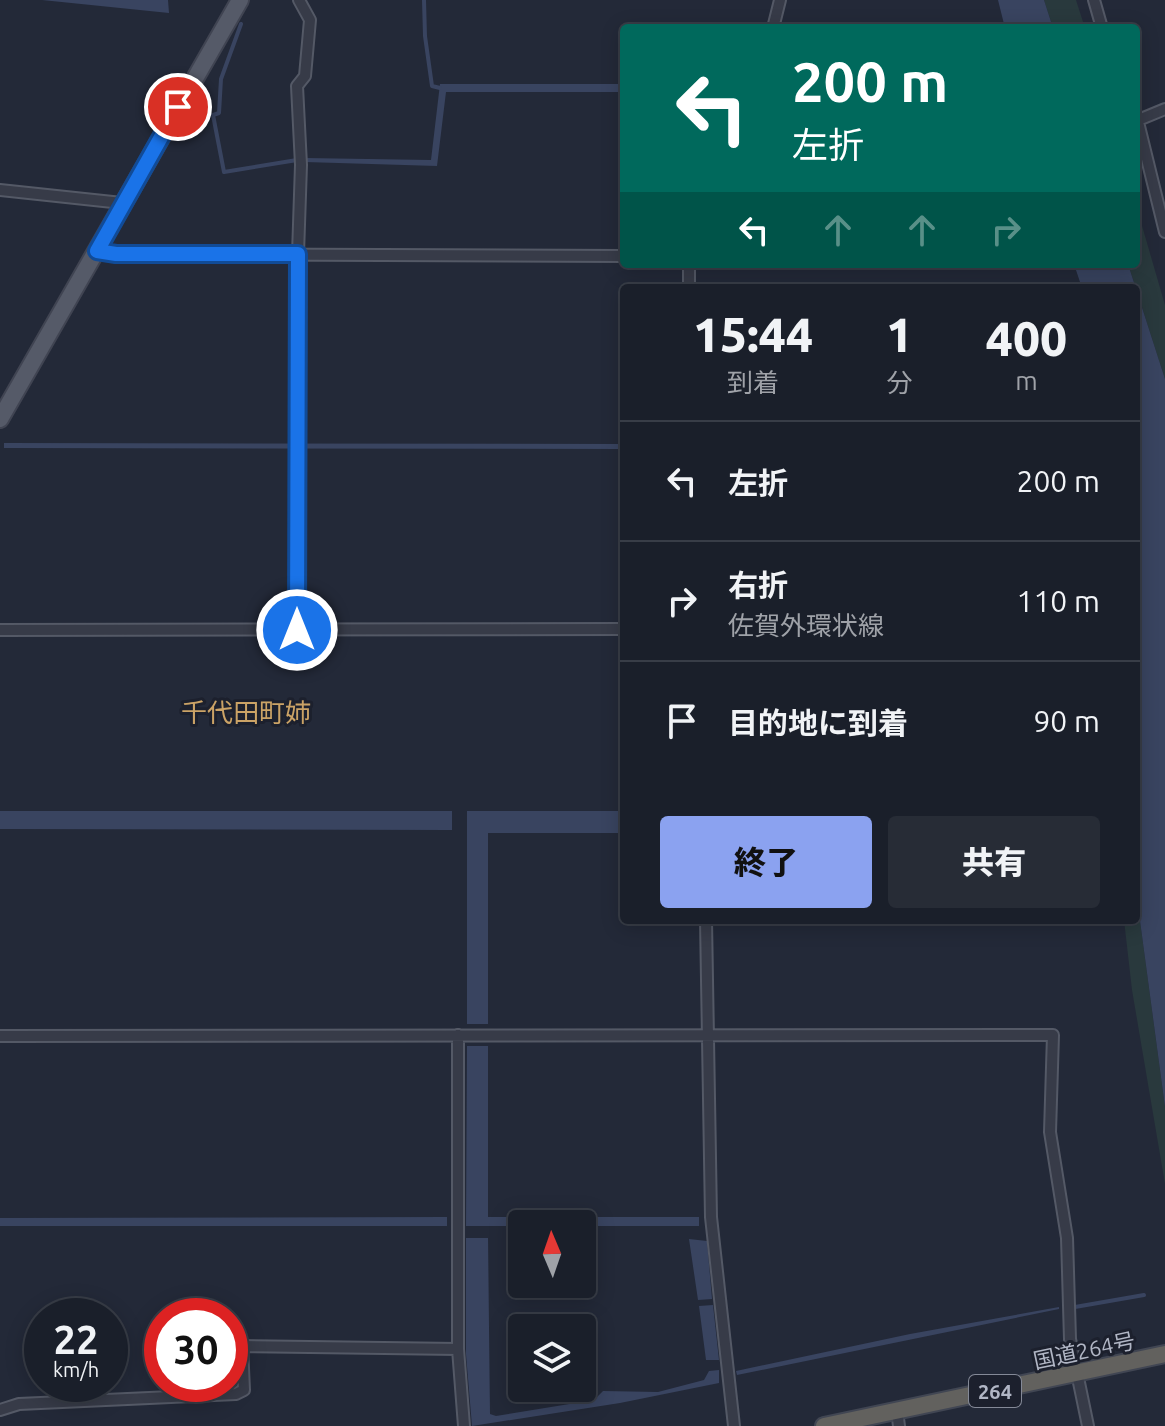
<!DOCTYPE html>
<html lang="ja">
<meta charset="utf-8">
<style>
body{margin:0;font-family:Ubuntu,"Noto Sans JP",sans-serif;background:#272c36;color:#f1f3f6;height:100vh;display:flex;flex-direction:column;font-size:30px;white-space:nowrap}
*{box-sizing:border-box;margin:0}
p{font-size:26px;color:#9fa2a8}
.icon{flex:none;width:44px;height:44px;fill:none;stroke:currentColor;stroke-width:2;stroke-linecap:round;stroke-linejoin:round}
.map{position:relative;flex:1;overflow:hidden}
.drawer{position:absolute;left:620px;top:284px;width:520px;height:640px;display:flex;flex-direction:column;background:#1a1f2a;border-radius:8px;box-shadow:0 4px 20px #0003,0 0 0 2px #383d47}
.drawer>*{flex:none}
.top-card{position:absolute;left:620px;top:24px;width:520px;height:244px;border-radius:8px;box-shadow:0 4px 20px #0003,0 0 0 2px #383d47;background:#00695c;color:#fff;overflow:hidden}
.needle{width:52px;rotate:358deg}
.controls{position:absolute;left:508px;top:1210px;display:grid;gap:16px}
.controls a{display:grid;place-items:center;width:88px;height:88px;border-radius:8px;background:#1a1f2a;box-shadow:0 4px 20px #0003,0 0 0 2px #383d47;font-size:40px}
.speed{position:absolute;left:24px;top:1298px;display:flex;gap:16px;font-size:40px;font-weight:700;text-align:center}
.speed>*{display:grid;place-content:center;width:104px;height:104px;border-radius:50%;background:#1a1f2a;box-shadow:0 4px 20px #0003,0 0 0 2px #383d47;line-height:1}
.speed small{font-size:20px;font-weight:400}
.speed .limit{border:12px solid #d22;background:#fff;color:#111}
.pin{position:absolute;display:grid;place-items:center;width:68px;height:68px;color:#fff;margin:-34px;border:4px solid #fff;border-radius:50%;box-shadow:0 2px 8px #0007}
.me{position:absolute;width:88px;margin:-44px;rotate:0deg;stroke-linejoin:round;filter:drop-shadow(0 0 6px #0008)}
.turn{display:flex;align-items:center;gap:28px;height:168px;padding:0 40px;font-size:36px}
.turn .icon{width:104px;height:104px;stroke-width:2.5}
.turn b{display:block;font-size:56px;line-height:68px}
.lanes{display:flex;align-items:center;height:76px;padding:0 40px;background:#0003;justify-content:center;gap:40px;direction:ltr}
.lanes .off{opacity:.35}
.eta{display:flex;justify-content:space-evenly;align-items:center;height:136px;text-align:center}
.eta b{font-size:48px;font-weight:800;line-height:56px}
.button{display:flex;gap:16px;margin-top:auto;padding:16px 40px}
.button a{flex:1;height:92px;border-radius:8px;background:#8ba2f0;color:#111;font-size:32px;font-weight:800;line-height:92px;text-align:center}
.button a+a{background:#272c36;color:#f1f3f6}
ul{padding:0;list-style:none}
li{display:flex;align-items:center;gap:24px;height:120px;padding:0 40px;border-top:2px solid #383d47}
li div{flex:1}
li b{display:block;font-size:30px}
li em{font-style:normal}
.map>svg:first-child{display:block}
.green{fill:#29393d}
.water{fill:#394460}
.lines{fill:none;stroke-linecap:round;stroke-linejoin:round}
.stream{stroke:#394460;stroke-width:4}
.minor-casing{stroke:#545966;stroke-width:14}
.primary-casing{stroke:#404452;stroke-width:20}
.trunk-casing{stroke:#414653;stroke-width:20}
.minor{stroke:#373b48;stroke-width:10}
.primary{stroke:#555a68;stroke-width:16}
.trunk{stroke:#62615e;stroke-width:16}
.route-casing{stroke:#114b97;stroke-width:20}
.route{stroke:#1a73e8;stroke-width:14}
.labels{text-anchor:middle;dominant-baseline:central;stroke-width:6;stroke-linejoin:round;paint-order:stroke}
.shield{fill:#1c202d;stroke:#848997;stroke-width:2}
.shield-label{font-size:20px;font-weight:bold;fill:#b1b6c5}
.street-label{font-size:22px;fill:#b1b6c5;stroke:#1c202d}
.quarter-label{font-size:26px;fill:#cba366;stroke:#1c202d}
</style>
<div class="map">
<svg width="1165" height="1426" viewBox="0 0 1165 1426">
<rect width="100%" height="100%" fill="#232938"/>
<path class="green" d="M1044,0H1076L1085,28H1053Z
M1136,205L1165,305V379L1128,264H1136Z
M1136,891L1165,1107V1184L1132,990L1124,920H1136Z"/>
<path class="water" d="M42,0H168L169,13Z
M998,0H1044L1053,28H1005Z
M440,84H624V92H446L437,166L305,162V158L431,160Z
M1074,264H1128L1165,379V1107L1136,891V288H1082Z
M4,443L624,444V449L4,448Z
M0,811H452V830L0,829Z
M467,811H624V833H488V1024H467Z
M467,1046H488V1217H699V1226H466Z
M447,1217V1226H0V1218Z
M466,1238H488L490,1414L496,1416L594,1400L603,1391L658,1392L704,1380L709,1371L719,1370V1383L620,1403L472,1426L466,1354Z
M689,1239L707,1241L712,1299L698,1300Z
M713,1305L719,1360H706L699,1306Z
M1059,1307V1309L737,1375L736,1371L910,1334Z"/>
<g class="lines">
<path class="stream" d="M424,0L425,36L432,86L440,88
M241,24L221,79L219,113L213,115L224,172L297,160
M1075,1307L1144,1295"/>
<defs>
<path id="minor" d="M1094,0L1102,28
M773,28L780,0
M1136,114L1165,232
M1136,121L1165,109
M0,190L122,203
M97,251L116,254L624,256
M689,264V288
M0,630L624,629
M297,630L298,254L301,165L297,86L305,76L310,20L299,0
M706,920L711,1217L734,1426
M458,1035V1349L464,1426
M0,1036L1053,1035L1050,1132L1067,1238L1070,1339L1088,1426
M0,1410L19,1404L236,1394L244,1390L242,1346L458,1349
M897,1411L899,1426"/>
<path id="primary" d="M0,419L240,0"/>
<path id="trunk" d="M824,1426L1165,1354"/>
</defs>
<use href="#minor" class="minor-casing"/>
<use href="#primary" class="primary-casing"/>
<use href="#trunk" class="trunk-casing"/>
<use href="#minor" class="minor"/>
<use href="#primary" class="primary"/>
<use href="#trunk" class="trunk"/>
</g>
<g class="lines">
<defs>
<path id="route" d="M178,107L97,251L116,254H298L297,630"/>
</defs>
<use href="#route" class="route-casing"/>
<use href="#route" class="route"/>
</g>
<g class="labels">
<rect class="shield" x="969" y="1375" width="52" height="32" rx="6"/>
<g class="shield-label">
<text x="995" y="1391">264</text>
</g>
<g class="street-label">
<text transform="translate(1084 1350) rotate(-12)">国道264号</text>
</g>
<g class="quarter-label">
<text x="246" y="712">千代田町姉</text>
</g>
</g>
</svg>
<div class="controls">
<a><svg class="needle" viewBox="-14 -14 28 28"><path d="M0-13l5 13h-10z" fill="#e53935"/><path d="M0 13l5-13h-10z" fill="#9fa2a8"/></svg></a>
<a><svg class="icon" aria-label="layers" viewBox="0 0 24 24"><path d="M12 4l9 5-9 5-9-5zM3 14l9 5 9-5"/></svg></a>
</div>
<div class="speed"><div>22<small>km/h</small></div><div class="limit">30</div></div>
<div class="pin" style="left:178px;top:107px;background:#d93025"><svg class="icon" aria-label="arrive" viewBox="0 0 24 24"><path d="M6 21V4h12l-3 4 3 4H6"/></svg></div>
<svg class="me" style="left:297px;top:630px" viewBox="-20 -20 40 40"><circle r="17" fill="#1a73e8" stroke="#fff" stroke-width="3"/><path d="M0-11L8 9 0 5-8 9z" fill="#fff"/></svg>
<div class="top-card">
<div class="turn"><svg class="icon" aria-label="left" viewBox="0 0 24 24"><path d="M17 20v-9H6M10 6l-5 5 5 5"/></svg><div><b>200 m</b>左折</div></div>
<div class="lanes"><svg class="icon" aria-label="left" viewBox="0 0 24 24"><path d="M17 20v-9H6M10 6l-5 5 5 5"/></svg><svg class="icon off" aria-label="ahead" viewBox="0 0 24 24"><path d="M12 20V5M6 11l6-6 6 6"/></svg><svg class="icon off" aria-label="ahead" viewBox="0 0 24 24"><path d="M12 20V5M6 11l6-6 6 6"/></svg><svg class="icon off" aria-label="right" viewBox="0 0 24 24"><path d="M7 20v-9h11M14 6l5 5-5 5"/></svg></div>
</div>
<section class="drawer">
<div class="eta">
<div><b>15:44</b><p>到着</p></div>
<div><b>1</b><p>分</p></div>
<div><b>400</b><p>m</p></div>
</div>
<ul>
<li><svg class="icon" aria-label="left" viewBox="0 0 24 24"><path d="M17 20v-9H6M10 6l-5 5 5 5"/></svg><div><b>左折</b></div><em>200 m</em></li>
<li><svg class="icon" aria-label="right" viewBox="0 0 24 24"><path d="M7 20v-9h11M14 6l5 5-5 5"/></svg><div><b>右折</b><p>佐賀外環状線</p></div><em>110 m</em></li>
<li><svg class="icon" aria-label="arrive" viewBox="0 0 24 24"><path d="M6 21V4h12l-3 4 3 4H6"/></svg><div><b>目的地に到着</b></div><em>90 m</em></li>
</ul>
<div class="button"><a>終了</a><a>共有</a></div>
</section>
</div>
